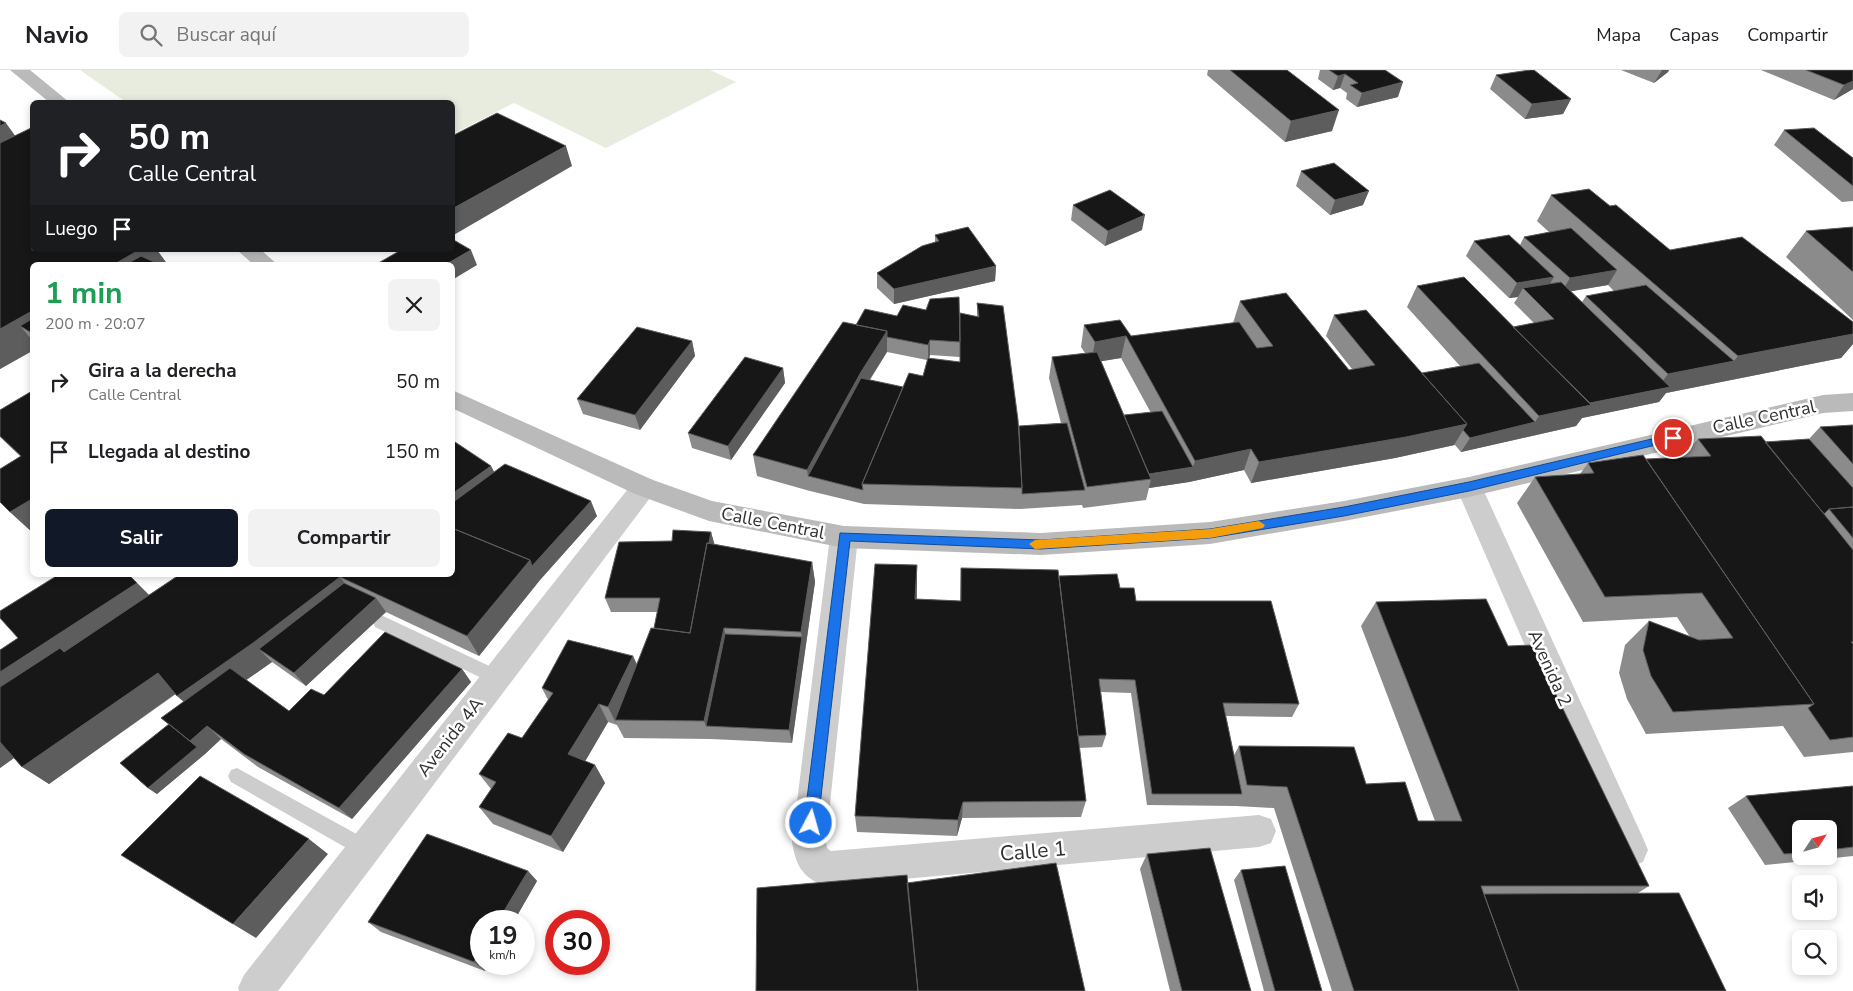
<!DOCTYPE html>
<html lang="es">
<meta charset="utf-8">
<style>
body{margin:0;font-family:"Nunito Sans",sans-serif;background:#f2f2f2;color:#202124;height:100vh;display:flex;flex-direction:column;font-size:19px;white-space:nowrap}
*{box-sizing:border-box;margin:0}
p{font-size:16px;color:#757577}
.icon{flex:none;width:28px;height:28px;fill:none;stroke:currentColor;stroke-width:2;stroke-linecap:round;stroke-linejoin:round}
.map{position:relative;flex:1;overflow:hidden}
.details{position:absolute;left:30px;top:192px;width:425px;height:315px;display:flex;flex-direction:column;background:#fff;border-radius:8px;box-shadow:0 2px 8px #0003}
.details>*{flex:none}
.top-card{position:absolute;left:30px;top:30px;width:425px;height:152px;border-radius:8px;box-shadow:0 2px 8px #0003;background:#202124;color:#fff;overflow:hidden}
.needle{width:32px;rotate:54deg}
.tools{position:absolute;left:1792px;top:750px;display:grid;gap:10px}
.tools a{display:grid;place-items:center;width:45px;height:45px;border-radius:8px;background:#fff;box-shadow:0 2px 8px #0003;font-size:25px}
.speed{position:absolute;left:470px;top:840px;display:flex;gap:10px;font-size:25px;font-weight:700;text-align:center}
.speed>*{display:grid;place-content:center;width:65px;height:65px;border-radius:50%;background:#fff;box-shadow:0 2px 8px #0003;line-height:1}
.speed small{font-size:12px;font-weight:400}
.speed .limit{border:8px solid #d22;background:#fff;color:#111}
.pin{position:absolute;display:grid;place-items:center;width:42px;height:42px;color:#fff;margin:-21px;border:2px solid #fff;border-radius:50%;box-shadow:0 1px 5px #0007}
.me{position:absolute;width:55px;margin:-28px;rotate:6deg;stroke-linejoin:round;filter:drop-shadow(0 0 4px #0008)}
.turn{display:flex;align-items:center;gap:18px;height:105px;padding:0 15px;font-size:22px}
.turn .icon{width:65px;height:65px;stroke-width:2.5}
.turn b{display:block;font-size:35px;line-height:42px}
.then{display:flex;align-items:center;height:48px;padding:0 15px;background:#0003;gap:10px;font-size:19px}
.round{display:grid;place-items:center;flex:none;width:52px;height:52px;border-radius:8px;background:#f2f2f2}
.summary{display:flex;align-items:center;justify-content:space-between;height:85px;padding:0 15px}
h1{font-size:30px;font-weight:700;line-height:38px;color:#1e9e55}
.primary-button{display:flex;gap:10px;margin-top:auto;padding:10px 15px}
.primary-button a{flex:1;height:58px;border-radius:8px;background:#111827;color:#fff;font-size:20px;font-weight:700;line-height:58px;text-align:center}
.primary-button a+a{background:#f2f2f2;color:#202124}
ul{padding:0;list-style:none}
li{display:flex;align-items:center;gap:15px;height:70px;padding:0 15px}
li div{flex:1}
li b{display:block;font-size:19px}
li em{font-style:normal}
header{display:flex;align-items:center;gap:30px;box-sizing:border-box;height:70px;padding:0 25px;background:#fff;border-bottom:1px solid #e0e0e0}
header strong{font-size:24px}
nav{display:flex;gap:28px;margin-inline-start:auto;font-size:18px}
.search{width:350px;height:45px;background:#f2f2f2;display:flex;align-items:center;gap:12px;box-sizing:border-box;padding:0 18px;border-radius:8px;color:#757577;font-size:19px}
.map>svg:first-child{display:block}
.green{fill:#e7ecdf}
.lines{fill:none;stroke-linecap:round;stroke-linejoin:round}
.lane{fill:#cdcdcd;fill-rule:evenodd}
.street{fill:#cdcdcd;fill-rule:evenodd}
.secondary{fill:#bababa;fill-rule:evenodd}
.wall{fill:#8b8b8b;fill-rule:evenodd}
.shaded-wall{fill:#5d5d5d}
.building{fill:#171717;stroke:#5d5d5d}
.route{fill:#1a73e8;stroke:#114b97}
.slow{fill:#f59e0b}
.labels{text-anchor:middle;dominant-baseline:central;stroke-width:5;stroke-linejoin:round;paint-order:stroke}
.street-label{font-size:18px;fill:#303030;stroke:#fff}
.near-street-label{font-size:21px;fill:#303030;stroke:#fff}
</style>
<header>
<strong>Navio</strong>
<div class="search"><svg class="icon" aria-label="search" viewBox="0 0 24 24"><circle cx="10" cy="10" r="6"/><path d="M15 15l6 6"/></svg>Buscar aquí</div>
<nav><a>Mapa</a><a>Capas</a><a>Compartir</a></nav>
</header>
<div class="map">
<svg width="1853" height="921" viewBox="0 0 1853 921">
<rect width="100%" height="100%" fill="#fff"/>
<path class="green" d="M80,0H710L736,12L606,78L514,33L453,64L452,32H126Z"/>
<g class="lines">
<path class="lane" d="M381,545L502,602L504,607L502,612L496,614L490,612L375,557L373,552L375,547Z
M237,698L371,772L373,778L371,784L364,787L357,784L231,712L228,706L231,700Z"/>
<path class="street" d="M644,407L653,410L657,417L653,424L278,921H239L238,918L244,905L635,410Z
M1469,407L1478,410L1482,417L1643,768L1648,780L1643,792L1631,797L1619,792L1456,417L1460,410Z
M844,456L854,459L858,467L826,772L827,778L831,781L1259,745L1271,749L1276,761L1271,773L1259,777L825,816C802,807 796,796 792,772L830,467L834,459Z"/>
<path class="secondary" d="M10,0H30L69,32H49Z
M237,180H261L278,195H254Z
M452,320L653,410L712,431L844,456L1041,463L1210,452L1344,431L1469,407L1823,325L1853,323V341L1823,343L1469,427L1344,451L1210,474L1041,485L844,478L709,451L635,424L452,338Z"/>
</g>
<path class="wall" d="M1208,0H1287L1332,61L1285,72L1207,5Z
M1320,0H1385L1398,27L1357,37L1346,29L1347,23L1340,18L1333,20L1318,9Z
M1621,0H1669L1668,2L1654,13Z
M1761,0H1853V19L1834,30Z
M1496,5L1571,29L1563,44L1525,49L1490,19Z
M0,50L32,180H157L168,195H32V281L0,299Z
M1784,60L1853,88V131L1842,132L1774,75Z
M1301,101L1363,135L1330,145L1296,116Z
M1551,125L1610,136L1670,180L1853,252V274L1841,288L1666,323L1659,332L1582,348L1576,356L1461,382L1455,375L1395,388L1251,413L1244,400L1189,412L1149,418L1146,430L1083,438L1082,435L1020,439L864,434L810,421L757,406L753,385L856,255L897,246H977V233L1019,356L1061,353L1049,308L1052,287L1085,283L1081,277L1084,255L1131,266L1233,253L1240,231L1349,300L1352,299L1326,266L1334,245L1422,303L1460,296L1407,237L1417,216L1513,257L1534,253L1514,233L1518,227L1509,228L1466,186L1474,171L1520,175L1524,167L1549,162L1537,151ZM1608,215L1614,221L1586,226L1582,232L1571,221ZM887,282L927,290L923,306L903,317L870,310ZM930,285L960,287V292L929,289ZM1121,288L1151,343L1124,345L1101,291Z
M1073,135L1142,160L1105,176L1071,150Z
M1853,157V250L1786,187L1806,161Z
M935,165L996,196L995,211L894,234L877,218V203L935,172Z
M692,271L695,286L640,360L583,344L577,329Z
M783,298L785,313L731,390L692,378L688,363Z
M32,321V462L10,442L20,386L0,367V340Z
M1853,355V682L1804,687L1783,656L1646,664L1627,629L1619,603L1625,575L1649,551L1690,567L1677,547L1583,552L1517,433L1535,407L1580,404L1588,393L1682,387L1698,369L1765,372L1809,369L1820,357Z
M491,396L494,402L597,446L540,510L479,586L386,542L306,616L272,592L246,610L289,641L324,625L462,599L471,612L352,749L258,697L221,669L205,684L203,682L205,684L157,724L148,718L169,655L184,632L176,624L49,714L14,688L0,698V580L129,505L149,525L179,505H452Z
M711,462L714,474L812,492L815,512L792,673L711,669L624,668L617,655L608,652L585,691L595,695L605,713L563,782L493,754L479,737L491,719L479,704L522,668L548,630L542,618L633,586L637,594L654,558L658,542H611L605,528L672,471Z
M917,495V529L960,531L961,498L1059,506L1120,518L1136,531L1299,634L1292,647L1226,646L1234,685L1239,676L1366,714L1418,751H1435L1361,556L1376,532L1508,576L1649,816L1638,823L1726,921H1332L1274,738L1236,736L1147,735L1131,623L1101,622L1106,665L1102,677L1079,678L1086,731L1081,747L962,748L957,766L857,762L855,746Z
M1853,716V786L1765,795L1728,738L1746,726ZM1801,759H1829V786H1801Z
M1147,784L1251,921H1170L1140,799Z
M1241,800L1322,921H1264L1234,810Z
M528,801L537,811L514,851H481L485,901L381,862L368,852Z"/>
<path class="shaded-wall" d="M1662,0H1669L1668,2L1654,13Z
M1345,4L1340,18L1333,20L1338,6Z
M1853,11V19L1834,30L1844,15Z
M1403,12L1398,27L1357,37L1362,23Z
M1571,29L1563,44L1525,49L1532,34Z
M1339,40L1332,61L1285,72L1291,51Z
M6,53L21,74L0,109V56Z
M566,76L572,96L452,166V139Z
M1369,121L1363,135L1330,145L1335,130Z
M1145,145L1142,160L1105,176L1108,161Z
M139,180H157L168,195H113Z
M471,180L477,195L452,210V195H445Z
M996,196L995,211L894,234V219Z
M1617,200L1608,215L1561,223L1570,208Z
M1554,207L1545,222L1523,218L1518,227L1509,228L1517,213Z
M32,241V263L20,256L32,270V281L0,299V259Z
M887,261V282L808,406L807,400L861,302Z
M1853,264V274L1841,288L1716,313L1738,286Z
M1126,266L1121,288L1091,293L1095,272Z
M930,270V285L928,291V275Z
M692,271L695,286L640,360L635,345Z
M1734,291L1716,313L1666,323L1659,332L1582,348L1576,356L1461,382L1470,368L1535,352L1539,346L1581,335L1656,320L1668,304Z
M783,298L785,313L731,390L728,376Z
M1467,354L1454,375L1395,388L1251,413L1259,392Z
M1251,379L1244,400L1189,412L1149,418L1151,409L1146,405L1193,397L1195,391Z
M491,396L502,417L452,454V424Z
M32,429V462L10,442Z
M591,431L597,446L540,510L479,586L467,566L530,490Z
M711,462L715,476L692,568Z
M812,492L815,512L805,581L801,562Z
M917,495V515L916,549L915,529Z
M340,507L355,527L259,579L272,592L198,644L177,626Z
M137,513L151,527L0,627V602Z
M376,528L386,542L306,616L294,603Z
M724,558L729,578L706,656L704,651Z
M802,567L805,581L792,673L789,660Z
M633,586L641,605L615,650L617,655L608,637Z
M462,599L471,612L352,749L339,738Z
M158,603L179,621L49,714L22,697Z
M599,634L608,652L579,702L568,684Z
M207,656L221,669L205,684L190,671Z
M0,669L21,683L0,698Z
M197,677L205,684L157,724L148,718Z
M595,695L605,713L563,782L551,766Z
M963,732L962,748L957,766L958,750Z
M309,769L328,784L256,868L233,854Z
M528,801L537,811L514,851H498Z
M481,880V894H489L485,901L474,892Z"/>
<path class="building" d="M1230,0H1287L1339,40L1291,51Z
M1329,0H1385L1403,12L1362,23L1350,15L1358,13L1345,4L1338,6Z
M1530,0H1534L1571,29L1532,34L1496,5Z
M1806,0H1853V11L1844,15Z
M497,43L566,76L452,139V66Z
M0,50L6,53L0,56Z
M31,58L32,59V180H139L113,195H32V241L0,259V73Z
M1814,58L1853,88V116L1784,60Z
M1334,93L1369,121L1335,130L1301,101Z
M1589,119L1610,136L1616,135L1670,180L1742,167L1853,252V264L1738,286L1551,125Z
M1110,120L1145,145L1108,161L1073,135Z
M968,157L996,196L894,219L877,203L922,176L939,171L935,165Z
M1853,157V202L1806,161Z
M1571,158L1617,200L1570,208L1524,167Z
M1509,165L1554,207L1517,213L1474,171Z
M452,169L471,180L445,195H375L401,180H452Z
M141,186L161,195H125Z
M1464,207L1591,335L1539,346L1417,216Z
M1561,212L1670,317L1590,333L1513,257L1554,249L1523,218Z
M1646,215L1734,291L1668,304L1586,226Z
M1286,223L1349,300L1375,295L1334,245L1366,240L1467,354L1406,367L1259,392L1251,379L1195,391L1126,266L1095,272L1084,255L1120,250L1131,266L1239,252L1257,278L1273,276L1240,231Z
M959,227L960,272L930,270L928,275L887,267V261L856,255L865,239L897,246L903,235L926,240L930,229Z
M977,233L1003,236L1018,350L1022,418L862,414L909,303L923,306L928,288L960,292V243L979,247Z
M32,249V263L20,256Z
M843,252L887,261L861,302L807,400L753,385Z
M637,257L692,271L635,345L577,329Z
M1097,282L1151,409L1087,417L1052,287Z
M745,287L783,298L728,376L688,363Z
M1479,293L1535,352L1470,368L1463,360L1467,354L1422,303Z
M861,308L903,317L862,414L863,420L808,406Z
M32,321V429L10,442L0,432V399L21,386L0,366V340Z
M1162,341L1193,397L1149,404L1124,345Z
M1067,353L1085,420L1022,424V418L1019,356Z
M1853,355V394L1820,357Z
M1761,366L1853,480V572H1851L1853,574V667L1830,670L1808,638L1814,634L1646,389L1711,386L1698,369Z
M1809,369L1853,418V437L1829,439L1824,444L1765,372Z
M452,370L491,396L452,424Z
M1643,385L1814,634L1673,642L1651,606L1643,580L1649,551L1699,570L1733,568L1702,523L1605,527L1535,407L1594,403L1588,393Z
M505,394L591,431L532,496L530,490L452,458V433Z
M1853,437V468L1829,439Z
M452,458L530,490L467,566L340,507L253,573L177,626L158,603L22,697L0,672V617L60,578L64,582L179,505H452Z
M673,460L711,462L709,473H707L690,563L654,558L660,528H605L619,472L672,471Z
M707,473L812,492L801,562L724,558L704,651L615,650L651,558L690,563Z
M875,494L917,495L915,529L961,531V498L1058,500L1086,731L963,732L958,750L855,746Z
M1117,504L1120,518H1134L1136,531H1271L1299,634L1223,633L1242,724H1152L1135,610L1099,609L1106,665L1078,666L1059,506Z
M58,505H129L137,513L0,602V580L18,568L0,548V541Z
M344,513L376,528L294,603L259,579Z
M1486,529L1508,576L1532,575L1649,816H1481L1519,921H1354L1287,717L1247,715L1239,676L1354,677L1366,714L1405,712L1418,751H1462L1376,532Z
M385,562L462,599L339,738L244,684L207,656L190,671L161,648L230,598L289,641L311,619L324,625Z
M725,564L802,567L789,660L706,656Z
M568,570L633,586L608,637L599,634L568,684L595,695L551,766L479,737L496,712L479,704L508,663L522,668L553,623L542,618Z
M169,654L197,677L148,718L120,693Z
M200,706L309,769L233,854L121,785Z
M1853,716V777L1829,780V759H1801V783L1784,784L1746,726Z
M427,764L528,801L498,851H481V880L474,892L368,852Z
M1210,778L1251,921H1182L1147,784Z
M1056,793L1085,921H918L907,813Z
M1285,796L1322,921H1275L1241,800Z
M907,805L918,921H756L757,818Z
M1679,823L1726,921H1519L1484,824Z"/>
<path class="route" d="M1673,364L1678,368L1676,370L1469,421L1344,446L1210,468L1041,479L850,471L818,753L816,758L811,760L806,758L804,753L840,463L1041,470L1210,459L1344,437L1469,412Z"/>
<path class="slow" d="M1259,451L1265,455L1263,458L1210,468L1035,479L1029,474L1035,470L1210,459Z"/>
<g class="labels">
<g class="street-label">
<text transform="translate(1764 347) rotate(-12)">Calle Central</text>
<text transform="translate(773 453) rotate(11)">Calle Central</text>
<text transform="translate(1550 598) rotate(66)">Avenida 2</text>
<text transform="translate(450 667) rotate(-52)">Avenida 4A</text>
</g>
<g class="near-street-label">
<text transform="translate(1033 781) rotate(-5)">Calle 1</text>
</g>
</g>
</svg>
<div class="tools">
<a><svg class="needle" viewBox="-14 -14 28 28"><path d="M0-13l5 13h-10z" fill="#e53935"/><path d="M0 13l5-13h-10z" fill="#757577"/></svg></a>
<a><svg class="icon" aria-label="sound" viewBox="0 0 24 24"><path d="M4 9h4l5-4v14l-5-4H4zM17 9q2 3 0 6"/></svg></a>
<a><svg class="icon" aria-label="search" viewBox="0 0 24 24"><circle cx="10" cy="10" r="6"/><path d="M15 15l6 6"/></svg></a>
</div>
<div class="speed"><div>19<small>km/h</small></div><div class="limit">30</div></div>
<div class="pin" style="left:1673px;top:368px;background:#d93025"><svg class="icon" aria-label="arrive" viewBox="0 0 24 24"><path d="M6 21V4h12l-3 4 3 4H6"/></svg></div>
<svg class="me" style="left:811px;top:753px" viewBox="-20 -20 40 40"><circle r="17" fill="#1a73e8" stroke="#fff" stroke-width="3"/><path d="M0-11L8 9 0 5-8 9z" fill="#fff"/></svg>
<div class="top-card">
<div class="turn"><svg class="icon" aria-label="right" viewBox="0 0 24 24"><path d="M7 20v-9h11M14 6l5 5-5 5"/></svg><div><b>50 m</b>Calle Central</div></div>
<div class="then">Luego<svg class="icon" aria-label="arrive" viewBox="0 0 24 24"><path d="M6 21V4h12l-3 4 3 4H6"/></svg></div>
</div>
<section class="details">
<div class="summary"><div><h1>1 min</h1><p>200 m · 20:07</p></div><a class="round"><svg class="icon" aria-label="close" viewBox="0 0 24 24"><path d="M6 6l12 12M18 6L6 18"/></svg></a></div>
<ul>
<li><svg class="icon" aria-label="right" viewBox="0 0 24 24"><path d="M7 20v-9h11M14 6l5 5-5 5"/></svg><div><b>Gira a la derecha</b><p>Calle Central</p></div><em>50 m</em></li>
<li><svg class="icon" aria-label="arrive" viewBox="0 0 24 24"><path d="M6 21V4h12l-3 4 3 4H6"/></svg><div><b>Llegada al destino</b></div><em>150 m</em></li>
</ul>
<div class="primary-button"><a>Salir</a><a>Compartir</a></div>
</section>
</div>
